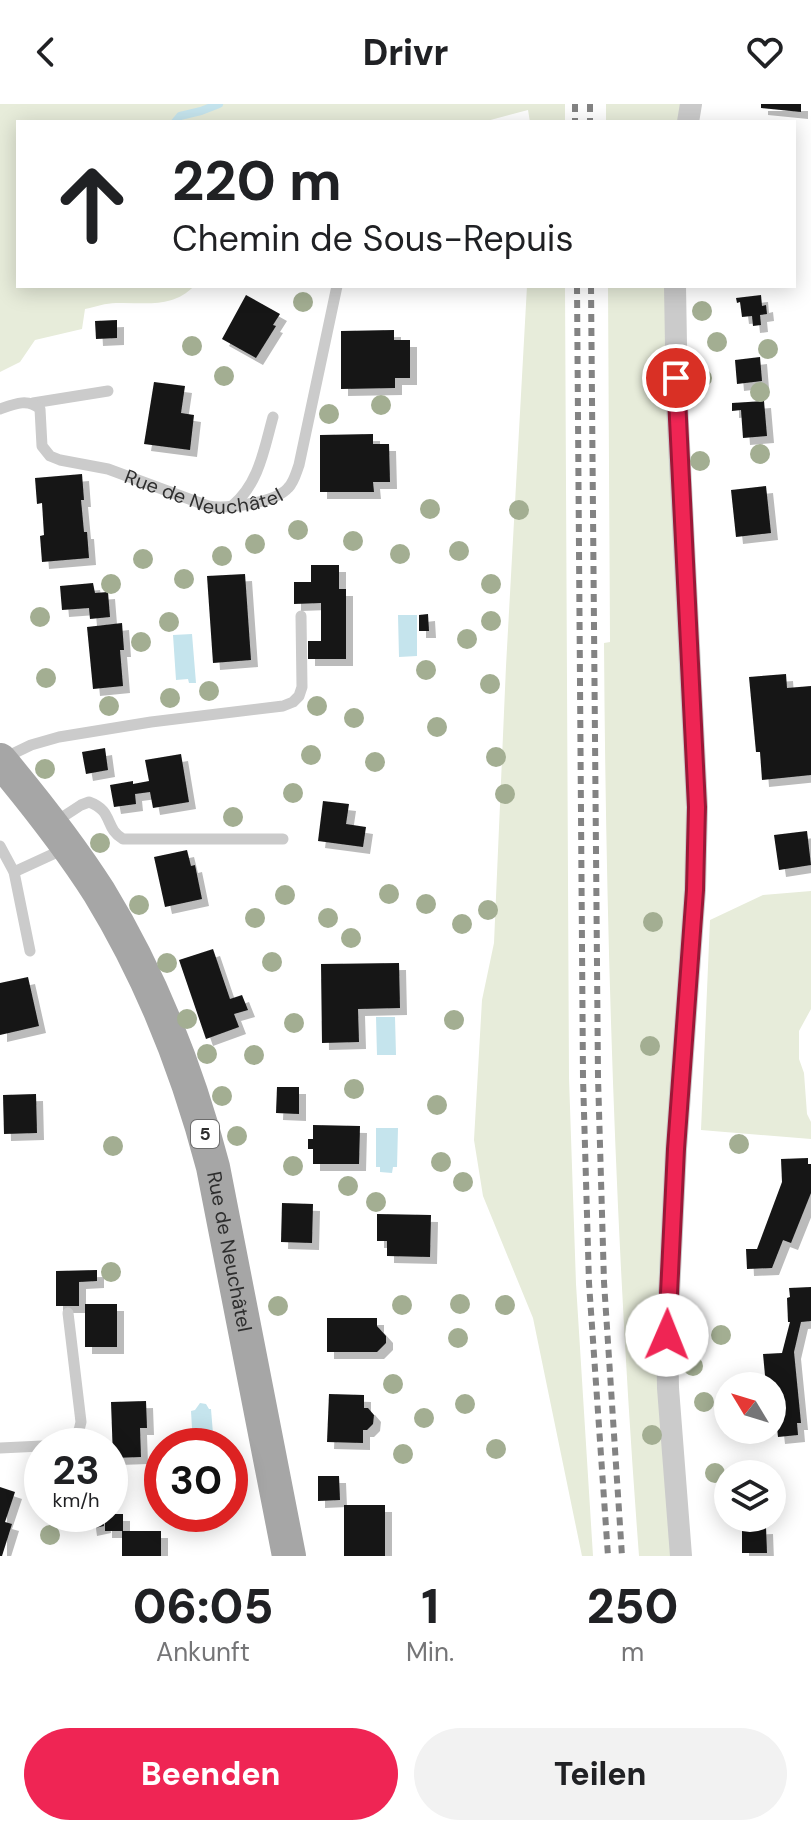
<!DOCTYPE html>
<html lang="de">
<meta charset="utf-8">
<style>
body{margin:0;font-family:"DM Sans",sans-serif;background:#f2f2f2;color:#202124;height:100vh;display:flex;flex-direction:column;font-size:30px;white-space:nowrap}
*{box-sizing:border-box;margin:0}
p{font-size:26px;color:#757577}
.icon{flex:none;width:44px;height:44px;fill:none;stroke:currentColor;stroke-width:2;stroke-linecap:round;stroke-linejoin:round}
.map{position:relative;height:1452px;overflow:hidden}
.drawer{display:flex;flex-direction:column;background:#fff;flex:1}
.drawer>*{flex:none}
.guide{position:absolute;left:16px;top:16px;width:780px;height:168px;border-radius:0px;box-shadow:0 4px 20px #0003;background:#fff;color:#202124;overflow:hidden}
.needle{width:52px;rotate:308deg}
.tools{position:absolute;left:714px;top:1268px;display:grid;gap:16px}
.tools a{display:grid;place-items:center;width:72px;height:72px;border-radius:50%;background:#fff;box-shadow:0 4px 20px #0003;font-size:40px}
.speed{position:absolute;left:24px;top:1324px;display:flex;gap:16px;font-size:40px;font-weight:700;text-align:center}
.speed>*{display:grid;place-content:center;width:104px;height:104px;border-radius:50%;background:#fff;box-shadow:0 4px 20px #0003;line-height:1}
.speed small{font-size:20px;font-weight:400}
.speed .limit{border:12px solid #d22;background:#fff;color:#111}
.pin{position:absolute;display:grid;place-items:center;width:68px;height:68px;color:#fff;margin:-34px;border:4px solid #fff;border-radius:50%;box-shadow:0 2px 8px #0007}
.me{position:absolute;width:88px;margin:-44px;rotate:1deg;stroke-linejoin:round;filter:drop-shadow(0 0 6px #0008)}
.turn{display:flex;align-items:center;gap:28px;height:168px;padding:0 24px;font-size:36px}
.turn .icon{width:104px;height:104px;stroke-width:2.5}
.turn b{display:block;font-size:56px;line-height:68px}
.eta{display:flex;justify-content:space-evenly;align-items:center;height:136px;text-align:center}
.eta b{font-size:48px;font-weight:800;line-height:56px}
.primary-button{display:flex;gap:16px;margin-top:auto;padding:16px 24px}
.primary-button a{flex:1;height:92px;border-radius:48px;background:#ef2554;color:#fff;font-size:32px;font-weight:800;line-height:92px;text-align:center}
.primary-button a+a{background:#f2f2f2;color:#202124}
header{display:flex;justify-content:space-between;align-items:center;height:104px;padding:0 24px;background:#fff;font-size:36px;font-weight:800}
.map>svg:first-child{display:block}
.green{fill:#e7ecda}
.water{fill:#c5e4ed}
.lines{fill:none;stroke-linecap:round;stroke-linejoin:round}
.stream{stroke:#c5e4ed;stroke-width:8}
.building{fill:#151515;filter:url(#shadow)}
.lane{stroke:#cbcbcb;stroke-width:11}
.street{stroke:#cbcbcb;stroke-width:22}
.primary{stroke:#a6a6a6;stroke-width:34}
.rail{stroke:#838383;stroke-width:6;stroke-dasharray:8 6;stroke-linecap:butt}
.tree{fill:#a3ae92}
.route-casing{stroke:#9b1837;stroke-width:20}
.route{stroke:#ef2554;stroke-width:14}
.labels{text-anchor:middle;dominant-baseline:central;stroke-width:8;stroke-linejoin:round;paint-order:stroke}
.shield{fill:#fff;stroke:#6d6d6d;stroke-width:2}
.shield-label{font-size:18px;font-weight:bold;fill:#2e2e2e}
.street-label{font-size:20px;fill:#2e2e2e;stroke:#fff}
</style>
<header><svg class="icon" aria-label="back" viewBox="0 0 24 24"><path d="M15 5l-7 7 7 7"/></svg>Drivr<svg class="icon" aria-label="heart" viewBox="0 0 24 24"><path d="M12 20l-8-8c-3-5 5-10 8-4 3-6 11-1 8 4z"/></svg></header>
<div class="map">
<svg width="811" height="1452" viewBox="0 0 811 1452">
<defs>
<filter id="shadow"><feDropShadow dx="7" dy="7" stdDeviation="0" flood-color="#0004"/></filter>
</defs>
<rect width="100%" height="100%" fill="#fff"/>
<path class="green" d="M0,0H565V18H530L528,6L483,18H18V182H194C172,205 145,198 116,199C106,199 95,203 85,205L82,225L35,236L20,258L0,268Z
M606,0H691L688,18H606Z
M527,182H565L569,974L576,1180L593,1452H582L533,1214L483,1092L474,1036L482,896L494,839L506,562Z
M608,182H675L697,703L673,1110L681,1452H639C616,1148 606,843 604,539L610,538Z
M811,787V905L799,927V955L804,969L807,1010L811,1018V1035L701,1026L710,816L763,791Z"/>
<path class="water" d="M398,511H417V552L399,553Z
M192,530L196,579H189L188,575L176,576L173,531Z
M376,913H395L396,951H377Z
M376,1024H398L397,1063H393L392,1069L380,1068V1063H376Z
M200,1299L206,1300L209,1305H211L214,1342H193L191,1307L195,1306Z"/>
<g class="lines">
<path class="stream" d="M175,18L180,12L201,7L219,0"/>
</g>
<path class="building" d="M761,0H801V8L761,4Z
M246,191L280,210L273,221L276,222L256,254L222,235Z
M761,191L762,202L766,201L767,210L760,211L761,221L753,222L752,212L742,213L740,198L737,199L736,194Z
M117,216V234L96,235L95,217Z
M394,226V236H410V274H395V284L341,285V227Z
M760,253L762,277L737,280L735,256Z
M154,278L185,282L181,309L194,311L190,346L144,340Z
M764,297L767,332L743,334L741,306L732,307V299Z
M373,330V340H389L390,378H373L374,388H320V331Z
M82,370L84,396H81L84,428H87L89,454L42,458L40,432L44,431L42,399L37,400L35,374Z
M766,382L771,429L736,433L731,386Z
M311,461H339V485H346V555H308V537H321V499L294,500V478H311Z
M245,470L251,556L213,559L207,472Z
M93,479L95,489L108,488L110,513L90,515L89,504L62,506L60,482Z
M428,510L429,527H419V511Z
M122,519L124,546H120L123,582L93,585L87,523Z
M786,570L787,584L811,582V671L762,676L760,648H756L749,573Z
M105,644L108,666L86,670L82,648Z
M181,650L189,698L153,704L150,688L135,690L136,700L114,703L110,681L133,677V680L149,677L145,656Z
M323,697L349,700L346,720L366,723L363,743L318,737Z
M807,727L811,761L779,766L774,731Z
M187,746L191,762L195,761L202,795L165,803L154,753Z
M213,845L230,895L242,891L248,906L234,910L239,923L206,935L179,856Z
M399,859L400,904L358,905L359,938L322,939L321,860Z
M28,873L39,922L0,931V879Z
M277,983H299V1010L276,1009Z
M36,990L37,1029L4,1030L3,991Z
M313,1021L360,1022L359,1060H313V1045H308V1035H313Z
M808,1054V1060H811V1089L791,1139L783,1136L772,1164L747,1165L746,1145H757L782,1078L781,1055Z
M282,1099L313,1100L312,1139L281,1138Z
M377,1110L431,1111L430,1153L387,1152V1137H377Z
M97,1166V1177L79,1178V1202H56V1167Z
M811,1183V1217L801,1218L794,1248L801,1319H797L798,1331L778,1333L777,1324L772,1325V1282H766L763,1250L782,1249L790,1218H788L787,1194L790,1193L789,1184Z
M85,1200H117V1243H85Z
M327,1214H377V1222L386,1232V1239L377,1248H327Z
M329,1290L364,1291V1304H368L374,1311L373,1320L367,1326H363V1339L327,1338Z
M146,1297L147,1324H140L141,1353L113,1354L111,1298Z
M318,1372H339L340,1396L318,1397Z
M0,1383L15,1388L5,1418L12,1420L2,1452H0Z
M344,1401H385V1452H344Z
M88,1410H102L104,1422L90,1425Z
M105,1410H123V1427H161V1452H122V1427H105Z
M766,1423L767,1449H742V1424Z"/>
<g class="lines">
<g class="lane">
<path d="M33,299L108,287"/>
<path id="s1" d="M0,305C14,300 28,294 40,305L42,342L50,352L60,356L108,365L208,402C226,405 275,399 288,384C294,378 296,369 299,361L337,182"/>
<path d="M232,402C259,380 264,345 273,313"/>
<path d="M4,654L31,641L59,633L151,618L283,602L293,598L299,592L302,583L301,512"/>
<path d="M55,718L81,701L89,698C114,707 104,724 123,735H283"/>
<path d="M0,742L14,768L30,847"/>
<path d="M14,768L64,745"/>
<path d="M49,1342C68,1340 77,1340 81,1318L68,1209"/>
<path d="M0,1344L42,1342"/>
</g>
<path class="street" d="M688,18L691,0
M675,182L677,300L697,703L695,786L676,1045L667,1231L668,1284L681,1452"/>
<path class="primary" id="s2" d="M0,656C35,698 69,741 99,788C151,873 188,967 213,1063L289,1452"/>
<path class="rail" d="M575,0V18
M590,0V18
M577,182L583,974L589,1179L608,1452
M591,182L598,973L604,1178L622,1452"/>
</g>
<g class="tree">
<circle cx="303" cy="198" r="10"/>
<circle cx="702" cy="207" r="10"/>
<circle cx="717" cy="238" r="10"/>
<circle cx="192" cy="242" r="10"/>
<circle cx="768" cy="245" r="10"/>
<circle cx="224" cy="272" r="10"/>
<circle cx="702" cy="274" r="10"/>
<circle cx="760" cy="288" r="10"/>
<circle cx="381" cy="301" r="10"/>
<circle cx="329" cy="310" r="10"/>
<circle cx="760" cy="350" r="10"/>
<circle cx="700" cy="357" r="10"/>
<circle cx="430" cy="405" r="10"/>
<circle cx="519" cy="406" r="10"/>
<circle cx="298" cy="426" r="10"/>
<circle cx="353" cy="437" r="10"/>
<circle cx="255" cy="440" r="10"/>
<circle cx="459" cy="447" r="10"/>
<circle cx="400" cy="450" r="10"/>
<circle cx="222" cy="452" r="10"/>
<circle cx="143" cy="455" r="10"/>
<circle cx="184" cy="475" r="10"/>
<circle cx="111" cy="480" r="10"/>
<circle cx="491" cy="480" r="10"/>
<circle cx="40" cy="513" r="10"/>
<circle cx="491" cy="517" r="10"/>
<circle cx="169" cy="518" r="10"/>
<circle cx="467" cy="535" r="10"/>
<circle cx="141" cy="538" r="10"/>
<circle cx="426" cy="566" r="10"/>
<circle cx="46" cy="574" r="10"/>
<circle cx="490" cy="580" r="10"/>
<circle cx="209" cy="587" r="10"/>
<circle cx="170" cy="594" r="10"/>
<circle cx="109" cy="602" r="10"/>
<circle cx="317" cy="602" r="10"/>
<circle cx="354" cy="614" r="10"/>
<circle cx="437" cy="623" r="10"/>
<circle cx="311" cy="651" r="10"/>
<circle cx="496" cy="653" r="10"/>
<circle cx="375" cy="658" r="10"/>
<circle cx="45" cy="665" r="10"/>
<circle cx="293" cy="689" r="10"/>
<circle cx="505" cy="690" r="10"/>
<circle cx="233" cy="713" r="10"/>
<circle cx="100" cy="739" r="10"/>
<circle cx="389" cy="790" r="10"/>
<circle cx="285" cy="791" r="10"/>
<circle cx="426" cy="800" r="10"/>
<circle cx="139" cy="801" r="10"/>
<circle cx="488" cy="806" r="10"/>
<circle cx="255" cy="814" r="10"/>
<circle cx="328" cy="814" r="10"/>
<circle cx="653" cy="818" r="10"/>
<circle cx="462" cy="820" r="10"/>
<circle cx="351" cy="834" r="10"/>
<circle cx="272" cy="858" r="10"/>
<circle cx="167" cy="859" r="10"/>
<circle cx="187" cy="915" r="10"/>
<circle cx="454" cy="916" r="10"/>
<circle cx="294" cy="919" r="10"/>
<circle cx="650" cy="942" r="10"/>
<circle cx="207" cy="950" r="10"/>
<circle cx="254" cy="951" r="10"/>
<circle cx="354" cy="985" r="10"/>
<circle cx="222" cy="992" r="10"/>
<circle cx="437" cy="1001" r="10"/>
<circle cx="237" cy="1032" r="10"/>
<circle cx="739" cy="1040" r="10"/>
<circle cx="113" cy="1042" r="10"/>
<circle cx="441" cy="1058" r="10"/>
<circle cx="293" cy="1062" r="10"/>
<circle cx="463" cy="1078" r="10"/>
<circle cx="348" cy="1082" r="10"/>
<circle cx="376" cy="1098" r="10"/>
<circle cx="111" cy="1168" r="10"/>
<circle cx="460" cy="1200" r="10"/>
<circle cx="402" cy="1201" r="10"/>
<circle cx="505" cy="1201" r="10"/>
<circle cx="278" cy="1202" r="10"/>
<circle cx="721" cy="1231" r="10"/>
<circle cx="458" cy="1234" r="10"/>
<circle cx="647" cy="1251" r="10"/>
<circle cx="693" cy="1262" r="10"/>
<circle cx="393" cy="1280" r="10"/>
<circle cx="704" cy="1298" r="10"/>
<circle cx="465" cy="1300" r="10"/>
<circle cx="424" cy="1314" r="10"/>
<circle cx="652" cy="1331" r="10"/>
<circle cx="496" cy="1345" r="10"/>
<circle cx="403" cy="1350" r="10"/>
<circle cx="715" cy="1369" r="10"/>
<circle cx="50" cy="1431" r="10"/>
</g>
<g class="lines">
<defs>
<path id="route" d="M667,1231L676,1045L695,786L697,703L676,274"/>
</defs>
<use href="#route" class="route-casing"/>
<use href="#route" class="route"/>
</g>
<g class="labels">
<rect class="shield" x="191" y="1016" width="28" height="28" rx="6"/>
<g class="shield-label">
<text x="205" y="1030">5</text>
</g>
<g class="street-label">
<text stroke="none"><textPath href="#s1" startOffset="252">Rue de Neuchâtel</textPath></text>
<text stroke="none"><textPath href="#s2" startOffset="550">Rue de Neuchâtel</textPath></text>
</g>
</g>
</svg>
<div class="tools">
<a><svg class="needle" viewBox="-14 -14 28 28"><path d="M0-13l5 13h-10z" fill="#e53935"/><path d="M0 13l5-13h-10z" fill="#757577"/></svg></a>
<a><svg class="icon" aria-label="layers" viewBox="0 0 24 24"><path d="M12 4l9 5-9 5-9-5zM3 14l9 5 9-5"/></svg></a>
</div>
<div class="speed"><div>23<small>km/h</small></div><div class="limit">30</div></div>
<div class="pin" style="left:676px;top:274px;background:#d93025"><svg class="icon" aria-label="arrive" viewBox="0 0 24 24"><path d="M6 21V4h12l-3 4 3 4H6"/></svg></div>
<svg class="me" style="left:667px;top:1231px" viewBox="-20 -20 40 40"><circle r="19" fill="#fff"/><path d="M0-13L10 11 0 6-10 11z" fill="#ef2554"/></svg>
<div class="guide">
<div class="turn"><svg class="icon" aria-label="ahead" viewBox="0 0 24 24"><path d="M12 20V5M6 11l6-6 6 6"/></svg><div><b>220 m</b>Chemin de Sous-Repuis</div></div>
</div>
</div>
<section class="drawer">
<div class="eta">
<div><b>06:05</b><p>Ankunft</p></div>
<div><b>1</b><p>Min.</p></div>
<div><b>250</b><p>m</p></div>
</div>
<div class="primary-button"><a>Beenden</a><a>Teilen</a></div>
</section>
